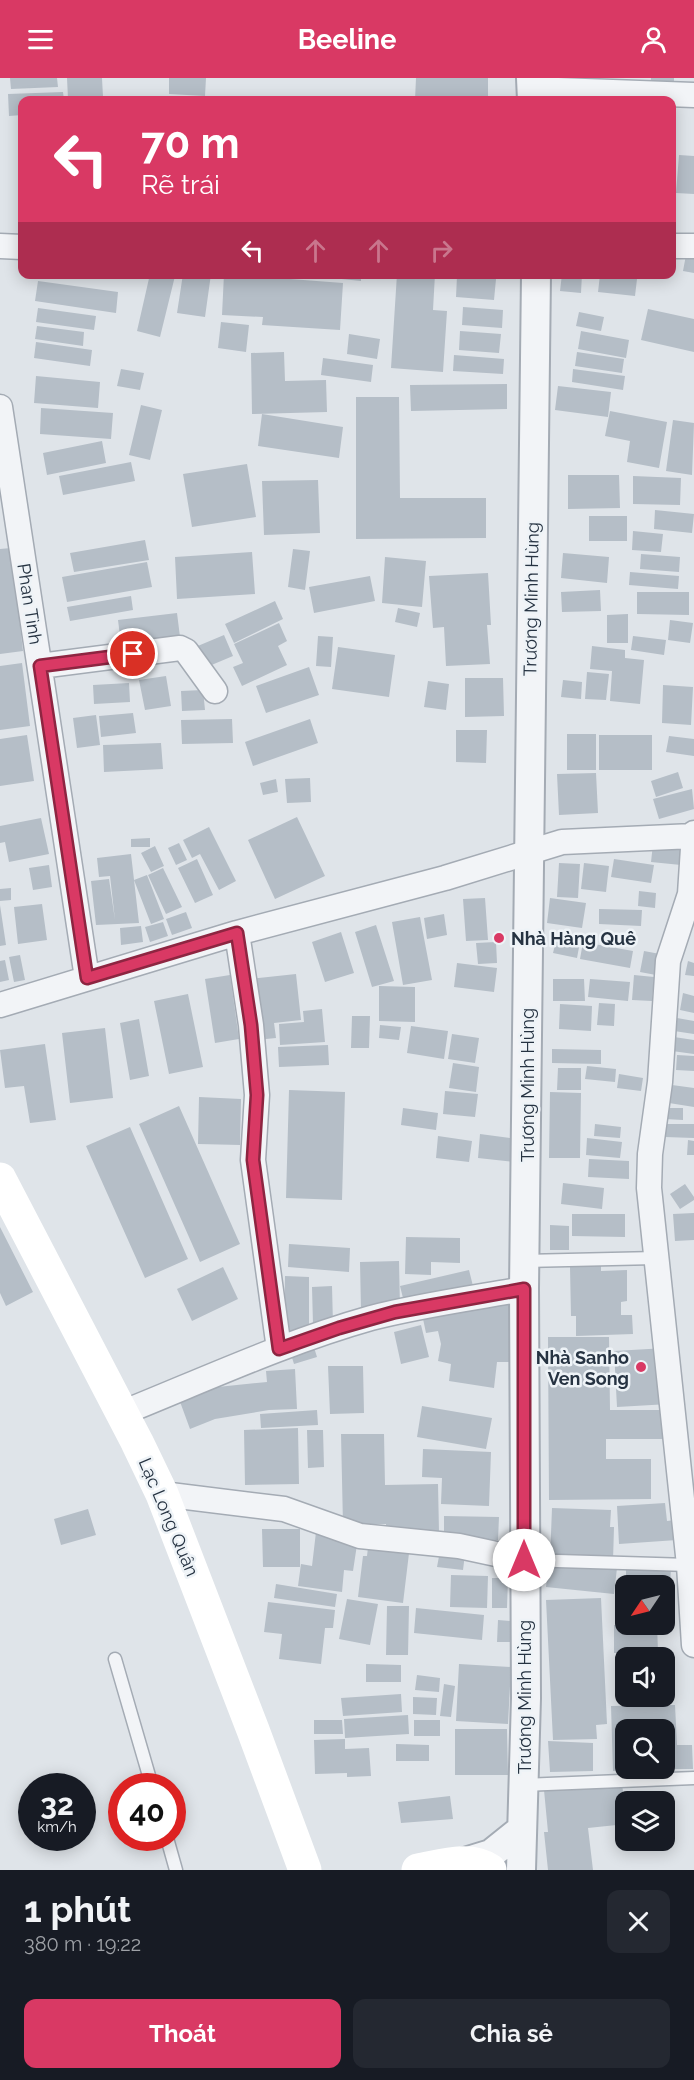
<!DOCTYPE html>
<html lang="vi">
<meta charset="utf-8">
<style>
body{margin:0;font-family:Raleway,sans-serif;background:#242831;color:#f1f3f6;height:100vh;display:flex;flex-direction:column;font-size:22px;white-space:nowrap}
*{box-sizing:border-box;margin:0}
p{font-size:20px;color:#9ea1a6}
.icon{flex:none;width:33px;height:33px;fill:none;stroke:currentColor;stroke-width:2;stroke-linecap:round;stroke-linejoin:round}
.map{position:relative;height:1792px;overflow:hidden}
.details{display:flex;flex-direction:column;background:#171b24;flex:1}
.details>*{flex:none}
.top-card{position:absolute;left:18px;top:18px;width:658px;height:183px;border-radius:12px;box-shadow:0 3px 15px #0003;background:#d93964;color:#fff;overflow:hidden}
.needle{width:39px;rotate:235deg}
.buttons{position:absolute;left:615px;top:1497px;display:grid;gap:12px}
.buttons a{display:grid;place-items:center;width:60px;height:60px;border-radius:12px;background:#171b24;box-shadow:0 3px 15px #0003;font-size:30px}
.speed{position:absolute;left:18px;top:1695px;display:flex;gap:12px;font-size:30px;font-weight:700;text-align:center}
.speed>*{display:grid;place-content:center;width:78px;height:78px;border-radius:50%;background:#171b24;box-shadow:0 3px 15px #0003;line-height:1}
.speed small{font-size:15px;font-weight:400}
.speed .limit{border:9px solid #d22;background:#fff;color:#111}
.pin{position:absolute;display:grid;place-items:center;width:51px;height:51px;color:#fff;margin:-26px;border:3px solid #fff;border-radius:50%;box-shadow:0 2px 6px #0007}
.me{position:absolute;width:66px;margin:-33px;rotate:0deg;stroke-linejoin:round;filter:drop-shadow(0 0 4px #0008)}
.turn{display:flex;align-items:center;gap:21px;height:126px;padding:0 24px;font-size:27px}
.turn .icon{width:78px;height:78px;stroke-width:2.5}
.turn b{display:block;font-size:42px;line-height:51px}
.lanes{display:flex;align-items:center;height:57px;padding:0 24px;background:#0003;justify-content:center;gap:30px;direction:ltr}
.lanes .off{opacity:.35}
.round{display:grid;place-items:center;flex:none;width:63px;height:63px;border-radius:12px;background:#242831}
.headline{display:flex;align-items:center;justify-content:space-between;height:102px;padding:0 24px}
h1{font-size:36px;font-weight:700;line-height:45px}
.primary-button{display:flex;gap:12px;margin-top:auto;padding:12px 24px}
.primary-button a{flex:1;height:69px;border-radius:12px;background:#d93964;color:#fff;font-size:24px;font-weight:700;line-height:69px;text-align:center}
.primary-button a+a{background:#242831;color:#f1f3f6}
header{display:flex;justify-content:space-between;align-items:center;height:78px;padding:0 24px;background:#d93964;color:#fff;font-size:27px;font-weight:700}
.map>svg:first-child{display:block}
.building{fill:#b5bec7}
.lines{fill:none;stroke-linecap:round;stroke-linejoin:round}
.service-casing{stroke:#a4abb4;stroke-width:15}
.minor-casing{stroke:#a4abb4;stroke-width:27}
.tertiary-casing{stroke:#a4abb4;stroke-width:32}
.service{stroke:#f2f4f7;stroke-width:12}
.minor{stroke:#f2f4f7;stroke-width:24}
.tertiary{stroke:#f2f4f7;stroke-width:28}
.secondary{stroke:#fff;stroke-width:33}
.route-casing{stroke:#8d2541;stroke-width:15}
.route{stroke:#d93964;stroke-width:10}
.poi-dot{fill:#d93964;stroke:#eef3f7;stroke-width:2}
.labels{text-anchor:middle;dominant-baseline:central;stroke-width:5;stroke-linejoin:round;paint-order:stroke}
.street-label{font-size:18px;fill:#263342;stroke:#eef3f7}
.poi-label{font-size:18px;font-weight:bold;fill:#263342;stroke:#eef3f7;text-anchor:start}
</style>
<header><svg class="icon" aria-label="menu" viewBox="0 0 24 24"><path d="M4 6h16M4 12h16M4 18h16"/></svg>Beeline<svg class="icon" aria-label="person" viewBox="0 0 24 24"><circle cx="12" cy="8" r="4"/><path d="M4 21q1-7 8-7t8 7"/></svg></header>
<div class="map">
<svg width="694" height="1792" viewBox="0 0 694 1792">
<rect width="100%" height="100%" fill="#dfe4e9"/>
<path class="building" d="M10,0H57L58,9L11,11Z
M67,0H102L103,19L68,21Z
M169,0H206L205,18L169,16Z
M416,0H488V22H415Z
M651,0H674V7L651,5Z
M63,14L64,22H22V37L9,38L8,16Z
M679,77L694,78V116L676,115Z
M686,177L694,178V195L683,193Z
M150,196L175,198L160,259L137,253Z
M183,196H211L205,239L177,235Z
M224,196L343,205L340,252L262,247L263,239L222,237Z
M333,196H361V203L332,200Z
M397,196H435L433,232L447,233L443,294L391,290Z
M562,196H582L581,215L560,213Z
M600,197L637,201L635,218L598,214Z
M457,198L496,201L494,222L456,219Z
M38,203L118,214L116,235L35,223Z
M463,229L503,232L502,250L462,247Z
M38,230L96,238L94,252L36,244Z
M648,231L694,241V274L641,262Z
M579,234L604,239L601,253L576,248Z
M221,244L249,247L246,274L218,270Z
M37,248L84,254L83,268L35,261Z
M460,253L501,256L499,275L459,272Z
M581,253L629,262L626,280L578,271Z
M349,256L380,261L377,281L347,276Z
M36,264L92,272L90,288L34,280Z
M284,274L285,303L326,302L327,334L252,336L251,275Z
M577,274L624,281L622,295L575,288Z
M454,277L504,281L503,296L453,293Z
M323,280L373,287L371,304L321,297Z
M121,291L144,295L140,312L117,308Z
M573,291L625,298L623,312L572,304Z
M36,298L100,304L98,330L34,325Z
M507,306V331L411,333L410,307Z
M558,308L611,314L608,339L555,332Z
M356,319H399L400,420H486V460L356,461Z
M141,327L162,332L150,382L129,377Z
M41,330L113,335L111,361L40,356Z
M610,333L667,344L659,390L627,384L630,363L605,358Z
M262,336L343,349L339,380L258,368Z
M673,342L694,345L692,397L666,393Z
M102,363L106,385L47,397L43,375Z
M131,384L135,403L63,417L59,398Z
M247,386L256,439L192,449L183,396Z
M568,397H619L620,430L568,431Z
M633,398L681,400L680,427L633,426Z
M318,402L320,455L264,457L262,403Z
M655,432L694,436L692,455L654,451Z
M589,438H627V463H589Z
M633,453L663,456L661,474L632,472Z
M145,462L149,482L74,494L70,475Z
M11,470L23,573L0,576V471Z
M293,471L310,473L305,512L288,509Z
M252,474L255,516L177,521L175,479Z
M563,475L609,479L607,505L561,500Z
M641,476L680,479L679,494L640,491Z
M385,479L426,483L422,529L382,525Z
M147,484L152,509L67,524L62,499Z
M630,494L679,498L678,511L629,507Z
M488,495L491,547H487L490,586L446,588L444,549L433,550L429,498Z
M370,498L375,523L314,535L309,509Z
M600,512L601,533L562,534L561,514Z
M637,514H689V537L637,536Z
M131,518L133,532L70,543L67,529Z
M275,523L283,541L234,565L225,546Z
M398,530L420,535L417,549L395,544Z
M177,535L180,559L121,566L118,542Z
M628,536V565H607V537Z
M670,542L693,545L690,565L668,562Z
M279,545L287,563L278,568L287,587L242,608L233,589L243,585L234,566Z
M224,557L233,578L202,591L193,570Z
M318,558L333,559L331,589L316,588Z
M633,558L666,562L664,577L631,572Z
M592,568L625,572V580L644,582L640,626L610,623L612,593L590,591Z
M338,569L395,577L389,619L332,611Z
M22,585L30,648L0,652V588Z
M309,589L319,617L266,635L256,608Z
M587,594L609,596L606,622L585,621Z
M166,598L171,628L145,632L139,602Z
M465,600H503L504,638L465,639Z
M563,602L582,604L581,621L561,619Z
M428,603L449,606L446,632L424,629Z
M129,605L130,624L94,626L93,607Z
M663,607L693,609L691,647L662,645Z
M203,612L205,632L182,633L181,613Z
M133,635L136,655L101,659L99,638Z
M96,637L100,667L77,670L73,640Z
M232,641L233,665L182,666L181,642Z
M310,641L318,665L253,688L245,664Z
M456,652H487L486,685L456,684Z
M567,656H596V692H567Z
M27,657L34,703L0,708V661Z
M599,657H652V692H599Z
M669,658L694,661V678L666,674Z
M161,665L163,691L104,694L103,667Z
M678,694L683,710L656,719L651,703Z
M596,695L598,735L559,737L557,696Z
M310,700L311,724L287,725L285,701Z
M276,701L278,714L263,717L260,705Z
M692,711L694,731L659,741L653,721Z
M297,739L325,798L275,821L248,762Z
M41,740L49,776L9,784L5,764L0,765V748Z
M209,749L236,803L219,812L200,776L192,780L183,762Z
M150,760V769H131V761Z
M179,765L187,782L176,787L168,770Z
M653,766L683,769L681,787L651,784Z
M155,768L164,788L151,794L141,775Z
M131,776L139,845L96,847L91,803L109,801L115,842L110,798L99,799L97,780Z
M197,781L213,817L195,825L178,790Z
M614,781L654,787L651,805L611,799Z
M559,785L580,786L578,820L557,819Z
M584,785L609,788L606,814L581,811Z
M49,787L52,809L33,812L29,790Z
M163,790L182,829L166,836L148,797Z
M147,797L164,841L151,846L134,802Z
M11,810V822L0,823V811Z
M639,813L656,815L655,830L638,828Z
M485,820L488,862L466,863L463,821Z
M550,820L586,825L582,850L547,845Z
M42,826L47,862L18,866L14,829Z
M0,827L6,867L0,868Z
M599,831L642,832L641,848L599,846Z
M186,834L192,850L172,857L166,841Z
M444,836L447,857L427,861L424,840Z
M420,839L432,902L403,907L392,844Z
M163,844L168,858L150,864L145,849Z
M376,847L394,903L372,909L355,854Z
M141,848L143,864L121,867L120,850Z
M341,854L354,895L325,904L312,864Z
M557,859L580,864L577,880L553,875Z
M496,864L497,885L478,886L476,865Z
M583,864L633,873L630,890L580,881Z
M644,873L660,876L656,897L640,894Z
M20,877L25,902L14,904L9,879Z
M5,882L9,902L0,904V883Z
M688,883L694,885V898L685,897Z
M457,885L497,890L494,914L454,909Z
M296,896L301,942L274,945L276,960L256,962L249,901Z
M230,897L239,961L215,965L205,901Z
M634,897L654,899L652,923L632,922Z
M553,901H584L585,923H553Z
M590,901L630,904L628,923L588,919Z
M379,908L415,909V944L379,943Z
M683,915L694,918V935L680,932Z
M188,916L203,989L169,996L154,923Z
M599,925L615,926L614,948L597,947Z
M560,926L592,928L591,953L559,951Z
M322,931L325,964L280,967L279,946L304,944L303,933Z
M352,938H370L369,970H351Z
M677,940L694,943V956L674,953Z
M139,941L149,998L130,1002L120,945Z
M380,947L401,949L399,962L379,960Z
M411,948L448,953L444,981L407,975Z
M105,950L113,1020L70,1025L62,955Z
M452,956L479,960L475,985L448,981Z
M674,959L694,962V976L672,973Z
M45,966L56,1042L30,1045L24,1008L5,1010L0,972Z
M328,967L329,987L279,989L278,969Z
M552,971L601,972V986L552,985Z
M677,977L694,978V993L676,992Z
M453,985L479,989L476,1014L449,1010Z
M587,988L616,991L615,1004L585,1001Z
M558,990H581V1012H557Z
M619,996L643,1000L641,1013L617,1010Z
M672,1007L694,1010V1029L669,1025Z
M289,1012L345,1014L342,1122L286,1120Z
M445,1013L478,1016L475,1039L443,1036Z
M550,1014L581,1015L580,1080H549Z
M199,1019L241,1021L240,1067L198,1066Z
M179,1028L240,1166L200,1184L139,1046Z
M403,1030L438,1035L436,1052L401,1047Z
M665,1030H683V1042L665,1041Z
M595,1046L621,1049L620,1060L594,1058Z
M666,1046H694V1060L665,1059Z
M130,1049L188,1181L145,1200L86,1068Z
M480,1056L517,1061L514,1084L478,1080Z
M438,1058L472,1063L469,1084L436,1080Z
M587,1060L622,1064L620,1080L586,1077Z
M688,1062L694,1063V1077H687Z
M589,1081L629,1083V1101L588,1099Z
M563,1105L604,1110L602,1131L561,1126Z
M685,1106L694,1119V1122L680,1131L670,1116Z
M694,1135V1162L675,1163L673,1136Z
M572,1136H625V1159L572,1158Z
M550,1147L569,1148V1172H550Z
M0,1149L33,1214L6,1228L0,1215Z
M406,1159L460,1160V1185L431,1184V1197L405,1196Z
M289,1166L350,1170L349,1194L288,1189Z
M399,1183L400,1231L361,1232L360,1184Z
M601,1188V1193L627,1192V1223L621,1224V1237H632L633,1256L576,1258V1238H571L570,1189Z
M223,1189L238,1221L192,1243L177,1211Z
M469,1192L474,1212L405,1228L400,1208Z
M285,1198L309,1199V1260L284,1259Z
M332,1208L333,1247H313L312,1209Z
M509,1217L511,1284H497L494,1310L449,1303L451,1286L438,1283L441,1266L438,1253L426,1255L422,1236Z
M421,1247L429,1279L401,1286L394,1254Z
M548,1259H609L610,1332H666L667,1361H606V1381H651V1421L549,1422Z
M312,1263L317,1279L294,1286L289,1270Z
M666,1270L669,1326L617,1329L614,1273Z
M328,1288H363L364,1335L330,1336Z
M295,1291L297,1331L269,1332L215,1341L190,1351L179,1321L208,1310L267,1304L266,1293Z
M422,1328L492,1340L486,1371L417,1359Z
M317,1332L318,1347L261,1350L260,1336Z
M298,1350L299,1406L245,1407L244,1352Z
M307,1352H323L324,1389L308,1390Z
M341,1356H384L385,1407L438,1406L439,1454H386V1446L343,1447Z
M423,1371L491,1374L489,1428L441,1426L442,1400L422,1399Z
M665,1425L667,1443L675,1442L677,1462L619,1466L617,1428Z
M552,1430L611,1432L610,1449H614L613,1483L550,1481Z
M88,1431L96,1457L61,1467L54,1441Z
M444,1438L499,1439L498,1462L444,1461Z
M262,1451H300V1489H263Z
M316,1454L358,1460L353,1493L344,1492L342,1514L298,1508L301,1486L312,1488Z
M369,1461L410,1467L403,1525L358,1519L363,1478H367Z
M440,1473L465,1476L463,1492L437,1489Z
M549,1483L617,1490L614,1516L546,1509Z
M626,1488L671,1490L670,1508L626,1507Z
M451,1497L488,1498L487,1530L450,1529Z
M492,1500H508L507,1530H492Z
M276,1506L337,1516L335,1529L274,1520Z
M664,1511H667L668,1546H664Z
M617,1512H626V1546H657L658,1574L614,1575V1547H618Z
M601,1520L607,1646L596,1647L597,1661L553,1662L546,1522Z
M347,1521L378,1526L370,1567L339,1561Z
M268,1524L335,1532L333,1550H325L321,1586L279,1581L282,1556L264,1554Z
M387,1528H409L408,1577H386Z
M416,1530L484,1537L482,1562L414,1555Z
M498,1542L511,1543L510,1564H497Z
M366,1586L401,1587V1604H366Z
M459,1586L511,1589L508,1646L456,1643Z
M417,1597L440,1600L439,1614L415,1612Z
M444,1606L455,1608L451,1639L440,1638Z
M401,1616L402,1634L343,1638L341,1620Z
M413,1619L437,1620L436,1637L413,1636Z
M675,1627L677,1667H692L693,1691H664V1652H626V1692L613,1693L611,1628Z
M408,1637L409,1656L345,1660L344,1641Z
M314,1642H342L343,1656H314Z
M414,1642H440V1658H414Z
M455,1651H507L508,1697H455Z
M345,1661V1671L369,1670L371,1698L347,1699V1695L315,1696L314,1662Z
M548,1663L593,1665V1693L550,1694Z
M396,1666L429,1667V1683H396Z
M622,1704L626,1746L588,1750L593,1792H548L544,1754H548L544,1712Z
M450,1718L453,1741L401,1745L398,1724Z"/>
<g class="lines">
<defs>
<path id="service" d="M524,1183L656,1180
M525,1482L689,1487
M115,1581L152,1708
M523,1707L694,1700
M167,1760L176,1792"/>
<path id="minor" d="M531,11L694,17
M0,168L22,169
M672,168H694
M0,329L87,900
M40,588L180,570L186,573L215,613
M694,755L690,816L668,883L660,1004L650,1076L649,1110L689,1487L694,1567
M237,855L251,947L257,1017L253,1082L279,1271
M0,927L237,855L445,800L562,764L693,758
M122,1335C204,1302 286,1264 371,1240C421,1227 473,1220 524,1211
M162,1416L284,1431L360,1458L459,1468L524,1482"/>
<path id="tertiary" d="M531,0L532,22
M465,1784L491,1776L521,1752
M521,1792L526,1620L524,1211L536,196"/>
</defs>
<use href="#service" class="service-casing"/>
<use href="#minor" class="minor-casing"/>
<use href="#tertiary" class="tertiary-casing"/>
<use href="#service" class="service"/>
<use href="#minor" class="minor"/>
<use href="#tertiary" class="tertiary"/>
<path class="secondary" d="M0,1101L137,1364L162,1416L253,1652L305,1792
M418,1792C441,1788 469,1778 490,1792"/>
</g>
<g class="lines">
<defs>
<path id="route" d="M133,576L40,588L87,900L237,855L251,947L257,1017L253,1082L279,1271L339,1250L395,1234L524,1211V1482"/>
</defs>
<use href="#route" class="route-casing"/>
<use href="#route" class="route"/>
</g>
<g class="poi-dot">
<circle cx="499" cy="860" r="6"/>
<circle cx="641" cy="1289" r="6"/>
</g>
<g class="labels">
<g class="street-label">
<text transform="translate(531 521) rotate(-89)">Trương Minh Hùng</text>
<text transform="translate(30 526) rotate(81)">Phan Tình</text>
<text transform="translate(527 1007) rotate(-90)">Trương Minh Hùng</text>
<text transform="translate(169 1439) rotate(67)">Lạc Long Quân</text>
<text transform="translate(524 1619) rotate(-90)">Trương Minh Hùng</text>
</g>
<g class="poi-label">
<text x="511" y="860">Nhà Hàng Quê</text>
<text x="629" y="1279" text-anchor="end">Nhà Sanho<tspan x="629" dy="21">Ven Song</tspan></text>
</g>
</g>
</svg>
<div class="buttons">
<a><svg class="needle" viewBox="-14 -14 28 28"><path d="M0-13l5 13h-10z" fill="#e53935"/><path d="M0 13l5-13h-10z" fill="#9ea1a6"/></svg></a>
<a><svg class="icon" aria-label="sound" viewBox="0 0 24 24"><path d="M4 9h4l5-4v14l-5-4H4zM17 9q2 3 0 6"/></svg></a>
<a><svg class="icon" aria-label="search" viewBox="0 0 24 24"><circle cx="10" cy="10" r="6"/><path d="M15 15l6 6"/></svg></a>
<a><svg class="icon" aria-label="layers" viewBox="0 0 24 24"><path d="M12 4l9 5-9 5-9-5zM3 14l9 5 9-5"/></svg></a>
</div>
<div class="speed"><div>32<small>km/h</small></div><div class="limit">40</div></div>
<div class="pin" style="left:133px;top:576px;background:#d93025"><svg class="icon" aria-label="arrive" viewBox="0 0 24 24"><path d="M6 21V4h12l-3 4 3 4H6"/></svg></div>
<svg class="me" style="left:524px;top:1482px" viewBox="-20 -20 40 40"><circle r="19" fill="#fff"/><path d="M0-13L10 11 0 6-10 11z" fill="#d93964"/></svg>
<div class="top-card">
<div class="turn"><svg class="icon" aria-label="left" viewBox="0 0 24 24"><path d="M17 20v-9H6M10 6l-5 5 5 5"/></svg><div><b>70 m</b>Rẽ trái</div></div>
<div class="lanes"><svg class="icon" aria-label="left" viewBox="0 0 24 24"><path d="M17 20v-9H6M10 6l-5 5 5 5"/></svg><svg class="icon off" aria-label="ahead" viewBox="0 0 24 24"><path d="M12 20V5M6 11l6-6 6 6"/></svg><svg class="icon off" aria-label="ahead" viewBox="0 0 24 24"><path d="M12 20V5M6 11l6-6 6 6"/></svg><svg class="icon off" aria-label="right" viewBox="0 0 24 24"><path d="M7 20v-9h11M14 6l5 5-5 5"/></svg></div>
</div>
</div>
<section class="details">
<div class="headline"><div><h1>1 phút</h1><p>380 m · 19:22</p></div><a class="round"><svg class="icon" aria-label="close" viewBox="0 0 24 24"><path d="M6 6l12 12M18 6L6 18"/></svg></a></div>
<div class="primary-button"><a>Thoát</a><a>Chia sẻ</a></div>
</section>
